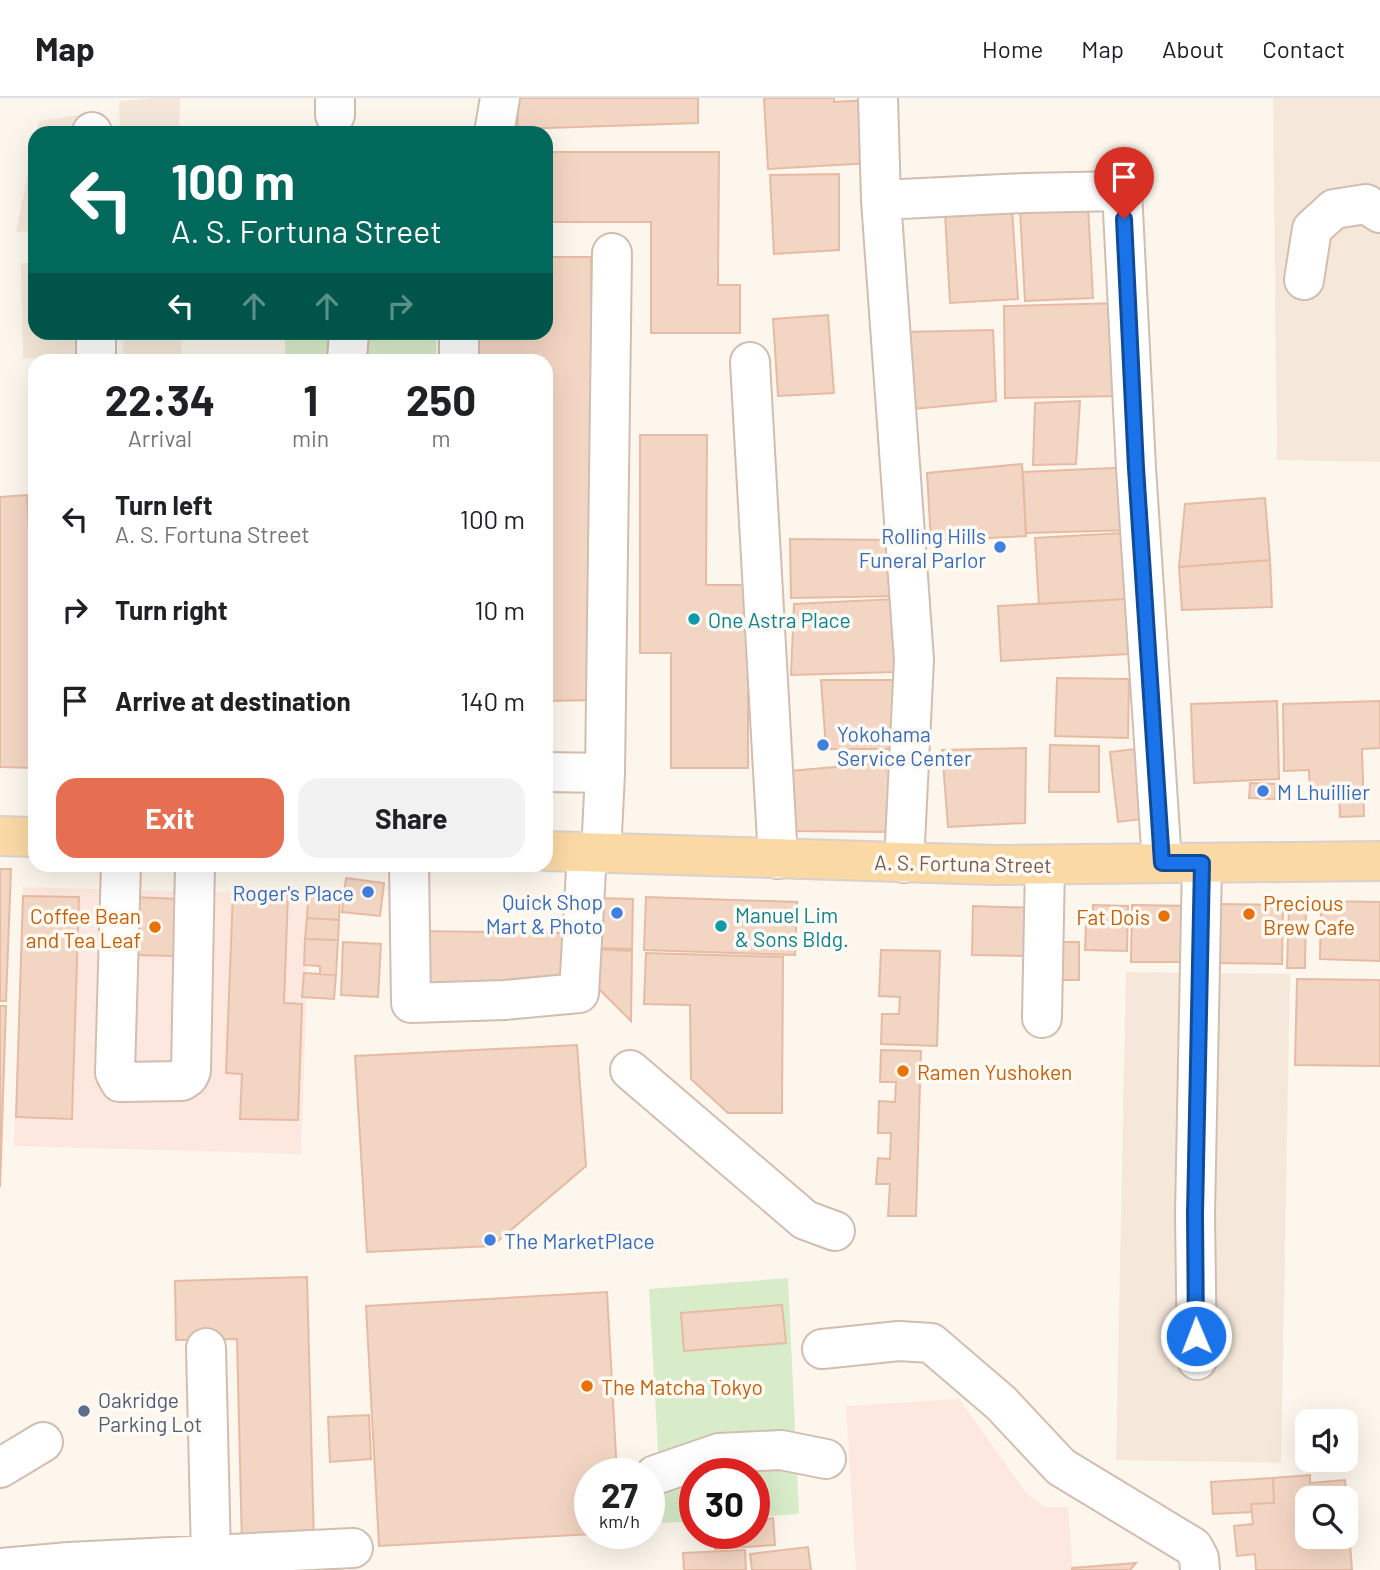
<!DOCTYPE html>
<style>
body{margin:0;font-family:Barlow,sans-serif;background:#f2f2f2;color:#202124;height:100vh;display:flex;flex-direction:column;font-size:26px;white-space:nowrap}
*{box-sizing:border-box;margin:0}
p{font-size:23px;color:#757577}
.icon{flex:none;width:38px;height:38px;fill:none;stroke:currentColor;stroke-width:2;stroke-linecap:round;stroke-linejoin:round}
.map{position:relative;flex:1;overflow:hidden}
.side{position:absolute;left:28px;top:256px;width:525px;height:518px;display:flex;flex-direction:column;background:#fff;border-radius:21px;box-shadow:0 7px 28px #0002}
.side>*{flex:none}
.guide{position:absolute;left:28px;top:28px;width:525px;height:214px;border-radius:21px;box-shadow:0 7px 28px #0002;background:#00695c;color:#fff;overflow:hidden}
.buttons{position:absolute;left:1295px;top:1311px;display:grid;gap:14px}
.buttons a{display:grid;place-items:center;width:63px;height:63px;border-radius:14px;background:#fff;box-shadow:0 7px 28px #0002;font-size:35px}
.speed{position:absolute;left:574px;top:1360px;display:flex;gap:14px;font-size:35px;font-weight:700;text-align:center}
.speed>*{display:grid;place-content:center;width:91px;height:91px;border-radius:50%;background:#fff;box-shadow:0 7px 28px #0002;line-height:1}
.speed small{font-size:18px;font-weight:400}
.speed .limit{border:10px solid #d22;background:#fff;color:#111}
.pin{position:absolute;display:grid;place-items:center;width:60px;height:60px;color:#fff;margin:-72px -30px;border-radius:50% 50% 50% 0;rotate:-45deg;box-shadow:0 0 7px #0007}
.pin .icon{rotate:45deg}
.me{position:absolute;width:77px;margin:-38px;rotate:359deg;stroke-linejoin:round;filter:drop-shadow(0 0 5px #0008)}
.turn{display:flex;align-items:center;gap:24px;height:147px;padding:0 28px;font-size:32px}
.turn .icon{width:91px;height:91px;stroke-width:2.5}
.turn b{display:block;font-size:49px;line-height:60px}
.lanes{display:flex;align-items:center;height:66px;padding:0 28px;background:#0003;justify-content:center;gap:35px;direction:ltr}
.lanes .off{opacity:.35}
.eta{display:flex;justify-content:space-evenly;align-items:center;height:119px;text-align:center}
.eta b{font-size:42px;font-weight:700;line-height:49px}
.action{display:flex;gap:14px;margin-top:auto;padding:14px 28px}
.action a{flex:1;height:80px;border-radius:21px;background:#e76f51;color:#fff;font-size:28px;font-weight:700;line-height:80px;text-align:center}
.action a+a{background:#f2f2f2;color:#202124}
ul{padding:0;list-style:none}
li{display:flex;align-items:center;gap:21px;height:91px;padding:0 28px}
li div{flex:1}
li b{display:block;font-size:26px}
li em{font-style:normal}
header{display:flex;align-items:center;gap:42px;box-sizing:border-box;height:98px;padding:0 35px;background:#fff;border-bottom:2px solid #e0e0e0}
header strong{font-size:33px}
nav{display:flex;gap:38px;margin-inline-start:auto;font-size:24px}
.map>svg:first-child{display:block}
.residential{fill:#f5e8da}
.commercial{fill:#fde8e0}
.green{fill:#d8ecc9}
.building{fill:#f3d5c3;stroke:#e6bba3;stroke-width:2;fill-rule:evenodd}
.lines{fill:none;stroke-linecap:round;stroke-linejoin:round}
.minor-casing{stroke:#d1beb0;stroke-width:42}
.major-casing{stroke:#dad1cd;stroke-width:42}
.minor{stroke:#fff;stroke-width:38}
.major{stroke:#fbd9a5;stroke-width:38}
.route-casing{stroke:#114b97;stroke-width:18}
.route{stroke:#1a73e8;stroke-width:12}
.shop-dot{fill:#3f7fe0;stroke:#fffaf3;stroke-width:2.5}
.culture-dot{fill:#0f9aa8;stroke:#fffaf3;stroke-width:2.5}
.food-dot{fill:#e8710a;stroke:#fffaf3;stroke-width:2.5}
.service-dot{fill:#5c6f8a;stroke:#fffaf3;stroke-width:2.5}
.labels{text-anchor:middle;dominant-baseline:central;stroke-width:7;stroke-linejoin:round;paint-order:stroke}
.shop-label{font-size:21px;fill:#366cbe;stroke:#fffaf3;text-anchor:end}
.culture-label{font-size:21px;fill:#0d838f;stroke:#fffaf3;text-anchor:start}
.street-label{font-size:21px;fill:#7a5c4d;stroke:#fffaf3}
.food-label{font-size:21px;fill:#c56008;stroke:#fffaf3;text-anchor:start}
.service-label{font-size:21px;fill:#4e5e75;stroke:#fffaf3;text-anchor:start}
</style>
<header>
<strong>Map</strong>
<nav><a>Home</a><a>Map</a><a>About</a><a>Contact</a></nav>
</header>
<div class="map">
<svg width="1380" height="1472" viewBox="0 0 1380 1472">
<rect width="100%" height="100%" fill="#fdf6ec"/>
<path class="residential" d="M153,0H180L179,35H120L119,3Z
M1273,0H1380V364L1277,362Z
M86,16V35H36L39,23Z
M35,41V133L16,134Z
M21,165H35V234L86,235V262L23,260Z
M124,235H181L182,261L123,258Z
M32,275H35V373L31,374Z
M1126,874L1290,876L1281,1365L1116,1362Z"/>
<path class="commercial" d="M23,789L310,797L301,1056L14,1048Z
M959,1301L1027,1396L1045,1409H1068L1073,1472H856L846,1308Z"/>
<path class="green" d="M285,235H436V262H285Z
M788,1180L799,1416L754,1419V1376H695V1423L662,1425L649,1191Z"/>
<path class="building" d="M517,0H698V25L518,31Z
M764,0H834V4L868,2L871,65L768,71Z
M546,54H719L718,187H740V235H651V124H546Z
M839,76V152L774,156L770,77Z
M1088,108L1093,200L1025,203L1020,111Z
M1012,111L1018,201L950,205L945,115Z
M546,159H591L598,602L546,603V262H469L468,234H546Z
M1121,205L1124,298L1005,300L1004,208Z
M828,217L834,295L778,298L773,221Z
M993,232L996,303L903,312V234Z
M1080,303L1076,366L1033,367L1035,305Z
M640,337H707L706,487H748V670H671V555H640Z
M1022,366L1026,438L931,443L927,375Z
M1135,369V432L1026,435L1023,374Z
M27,397L35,541V670L0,669V399Z
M1265,400L1270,462L1179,469L1185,406Z
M1122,435L1126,501L1039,506L1035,440Z
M790,441L900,442L903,498L791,500Z
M1270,462L1272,509L1182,512L1179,469Z
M894,501L895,574L791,577L794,506Z
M1126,501L1129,556L1001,563L998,508Z
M1057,580L1129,581L1128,640L1055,638Z
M821,582H894V651H826Z
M1277,603L1279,681L1194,685L1191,606Z
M1380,603V650L1362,651L1364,718L1340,719L1339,695L1310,696L1309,672L1284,673L1283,606Z
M1050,647L1099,648V694H1049Z
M1026,650L1025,725L948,729L942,652Z
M1143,650L1151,720L1118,724L1110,654Z
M893,664L892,734L793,733L790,673Z
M1250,685L1276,686L1275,701L1249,700Z
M0,771H11L6,903H0Z
M346,780L384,785L380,818L342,814Z
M233,794L288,796L284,905L302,906L298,1022L240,1021L242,976L226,975Z
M23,798L79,799L72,1021L16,1019Z
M308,798L340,800L339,822L307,820Z
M133,799L180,801L177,858L131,857Z
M646,799L797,804L795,857L644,852Z
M596,800L633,801L632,851L595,850Z
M1321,803L1380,804V863L1320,861Z
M1217,806L1283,807L1282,866L1215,865Z
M1093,807L1128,808L1127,853L1085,852L1086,827L1093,828Z
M1132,807L1196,808V864H1131Z
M973,808L1038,810V858L972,857Z
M1289,809L1306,810L1305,870H1287Z
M307,820L339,822L338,842L305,841Z
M414,833L578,835L573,890L418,895Z
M305,841L338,842L336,877L320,876V868L304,867Z
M343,844L381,846L378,899L341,897Z
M1047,844H1079V882H1047Z
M593,851L632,853L631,923L592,884Z
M881,852L940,853L937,948L881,946L882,916H899L900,899L879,898Z
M646,855L783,859L782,1015H728L691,981L690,907L644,906Z
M304,875L336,877L334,901L302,899Z
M1297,881L1380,882V968L1295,967Z
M0,908H6L0,1089Z
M577,947L586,1068L492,1148L367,1154L355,958Z
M881,952L921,953L916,1118H888L890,1086H876L878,1060L890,1061L891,1035H878L879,1003L895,1004L896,984H880Z
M307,1179L314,1445L242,1448L237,1241L176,1242L175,1183Z
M607,1194L617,1376H590V1435H610L379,1448L366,1208Z
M782,1207L786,1245L684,1253L681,1215Z
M369,1317L371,1361L330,1364L328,1319Z
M1310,1377V1385L1345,1382L1352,1472H1256L1255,1456L1237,1458L1234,1428L1253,1426L1251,1406L1274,1405L1273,1380ZM1307,1400H1346V1438H1307Z
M1273,1380L1274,1405L1251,1406L1252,1414L1213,1416L1211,1384Z
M773,1420L775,1447L715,1451L714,1435H754V1422Z
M808,1449L811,1472H752L750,1456Z
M745,1452L746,1472H684L683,1455Z
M1136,1465L1130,1472H1072V1470Z"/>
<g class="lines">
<defs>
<path id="minor" d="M335,0V17
M878,0L881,102L914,562L904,765
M92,34V35
M494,35L500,0
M881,102L1025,95L1122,93L1136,370L1162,765
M1304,182L1312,131L1334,111L1366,106L1380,115
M96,234V262
M347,262L349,234
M459,262V234
M750,264L778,761
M546,674L605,675L601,756
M605,675L612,155
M121,766L115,975L120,984L182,983L188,979L191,973L195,766
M409,766L411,905L505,902L579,895L587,755
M1042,920L1045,767
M630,972L805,1122L835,1133
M206,1250L211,1458
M822,1251L899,1243L931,1245L1001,1305L1061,1369L1193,1449L1199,1460L1200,1472
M1197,1262L1195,1116L1202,765
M0,1370L43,1344
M655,1377L719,1355L781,1352L826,1361
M0,1470L69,1464L353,1450"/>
<path id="major" d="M0,738L35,739
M546,753L995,767L1380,763"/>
</defs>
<use href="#minor" class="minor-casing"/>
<use href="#major" class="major-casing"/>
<use href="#minor" class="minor"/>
<use href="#major" class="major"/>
</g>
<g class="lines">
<defs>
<path id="route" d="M1124,121L1136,370L1162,765H1202L1195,1116L1196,1238"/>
</defs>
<use href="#route" class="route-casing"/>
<use href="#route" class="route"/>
</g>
<g class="shop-dot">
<circle cx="1000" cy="449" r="7"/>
<circle cx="823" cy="647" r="7"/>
<circle cx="1263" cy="693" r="7"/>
<circle cx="368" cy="794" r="7"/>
<circle cx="617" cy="815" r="7"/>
<circle cx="490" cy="1142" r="7"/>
</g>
<g class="culture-dot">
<circle cx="694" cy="521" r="7"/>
<circle cx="721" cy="828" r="7"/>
</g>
<g class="food-dot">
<circle cx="1249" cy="816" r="7"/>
<circle cx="1164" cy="818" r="7"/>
<circle cx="155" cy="829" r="7"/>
<circle cx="903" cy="973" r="7"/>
<circle cx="587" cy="1288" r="7"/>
</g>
<circle class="service-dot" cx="84" cy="1313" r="7"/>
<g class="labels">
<g class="shop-label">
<text x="986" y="437">Rolling Hills<tspan x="986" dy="24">Funeral Parlor</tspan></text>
<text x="837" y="635" text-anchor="start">Yokohama<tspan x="837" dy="24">Service Center</tspan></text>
<text x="1277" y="693" text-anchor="start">M Lhuillier</text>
<text x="354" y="794">Roger's Place</text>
<text x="603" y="803">Quick Shop<tspan x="603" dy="24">Mart &amp; Photo</tspan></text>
<text x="504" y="1142" text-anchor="start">The MarketPlace</text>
</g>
<g class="culture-label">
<text x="708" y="521">One Astra Place</text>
<text x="735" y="816">Manuel Lim<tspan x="735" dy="24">&amp; Sons Bldg.</tspan></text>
</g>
<g class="street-label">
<text transform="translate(963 765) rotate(1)">A. S. Fortuna Street</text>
</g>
<g class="food-label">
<text x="1263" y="804">Precious<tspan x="1263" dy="24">Brew Cafe</tspan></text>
<text x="141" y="817" text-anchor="end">Coffee Bean<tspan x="141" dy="24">and Tea Leaf</tspan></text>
<text x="1150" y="818" text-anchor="end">Fat Dois</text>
<text x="917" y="973">Ramen Yushoken</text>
<text x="601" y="1288">The Matcha Tokyo</text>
</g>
<g class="service-label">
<text x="98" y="1301">Oakridge<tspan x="98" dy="24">Parking Lot</tspan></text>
</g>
</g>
</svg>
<div class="buttons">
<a><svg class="icon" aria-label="sound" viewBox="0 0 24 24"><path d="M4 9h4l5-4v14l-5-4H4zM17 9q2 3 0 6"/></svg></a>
<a><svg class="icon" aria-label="search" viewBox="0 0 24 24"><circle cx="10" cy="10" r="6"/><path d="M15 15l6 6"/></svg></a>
</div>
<div class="speed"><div>27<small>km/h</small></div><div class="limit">30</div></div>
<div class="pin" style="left:1124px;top:121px;background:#d93025"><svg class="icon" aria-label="arrive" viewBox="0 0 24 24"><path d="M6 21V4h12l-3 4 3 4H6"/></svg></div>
<svg class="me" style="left:1196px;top:1238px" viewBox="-20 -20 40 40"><circle r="17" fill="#1a73e8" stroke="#fff" stroke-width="3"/><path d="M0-11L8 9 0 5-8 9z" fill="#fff"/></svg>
<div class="guide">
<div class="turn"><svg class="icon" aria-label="left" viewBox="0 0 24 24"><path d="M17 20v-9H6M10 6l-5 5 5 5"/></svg><div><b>100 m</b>A. S. Fortuna Street</div></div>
<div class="lanes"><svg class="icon" aria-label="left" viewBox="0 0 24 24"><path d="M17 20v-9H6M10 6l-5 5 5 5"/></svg><svg class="icon off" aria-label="ahead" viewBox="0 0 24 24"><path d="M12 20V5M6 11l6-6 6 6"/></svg><svg class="icon off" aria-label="ahead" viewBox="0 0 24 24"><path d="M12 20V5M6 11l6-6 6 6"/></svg><svg class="icon off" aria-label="right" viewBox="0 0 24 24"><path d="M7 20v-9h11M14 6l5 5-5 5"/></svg></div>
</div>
<section class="side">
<div class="eta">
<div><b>22:34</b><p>Arrival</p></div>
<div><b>1</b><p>min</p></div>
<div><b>250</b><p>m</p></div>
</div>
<ul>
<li><svg class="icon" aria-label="left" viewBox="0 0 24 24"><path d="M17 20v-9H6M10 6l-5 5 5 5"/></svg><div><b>Turn left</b><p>A. S. Fortuna Street</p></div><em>100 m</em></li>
<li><svg class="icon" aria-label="right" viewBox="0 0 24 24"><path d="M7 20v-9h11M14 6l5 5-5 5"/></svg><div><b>Turn right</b></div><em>10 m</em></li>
<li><svg class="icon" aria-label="arrive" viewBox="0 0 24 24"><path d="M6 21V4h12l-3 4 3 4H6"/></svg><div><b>Arrive at destination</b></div><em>140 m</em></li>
</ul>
<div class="action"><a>Exit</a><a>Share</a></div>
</section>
</div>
